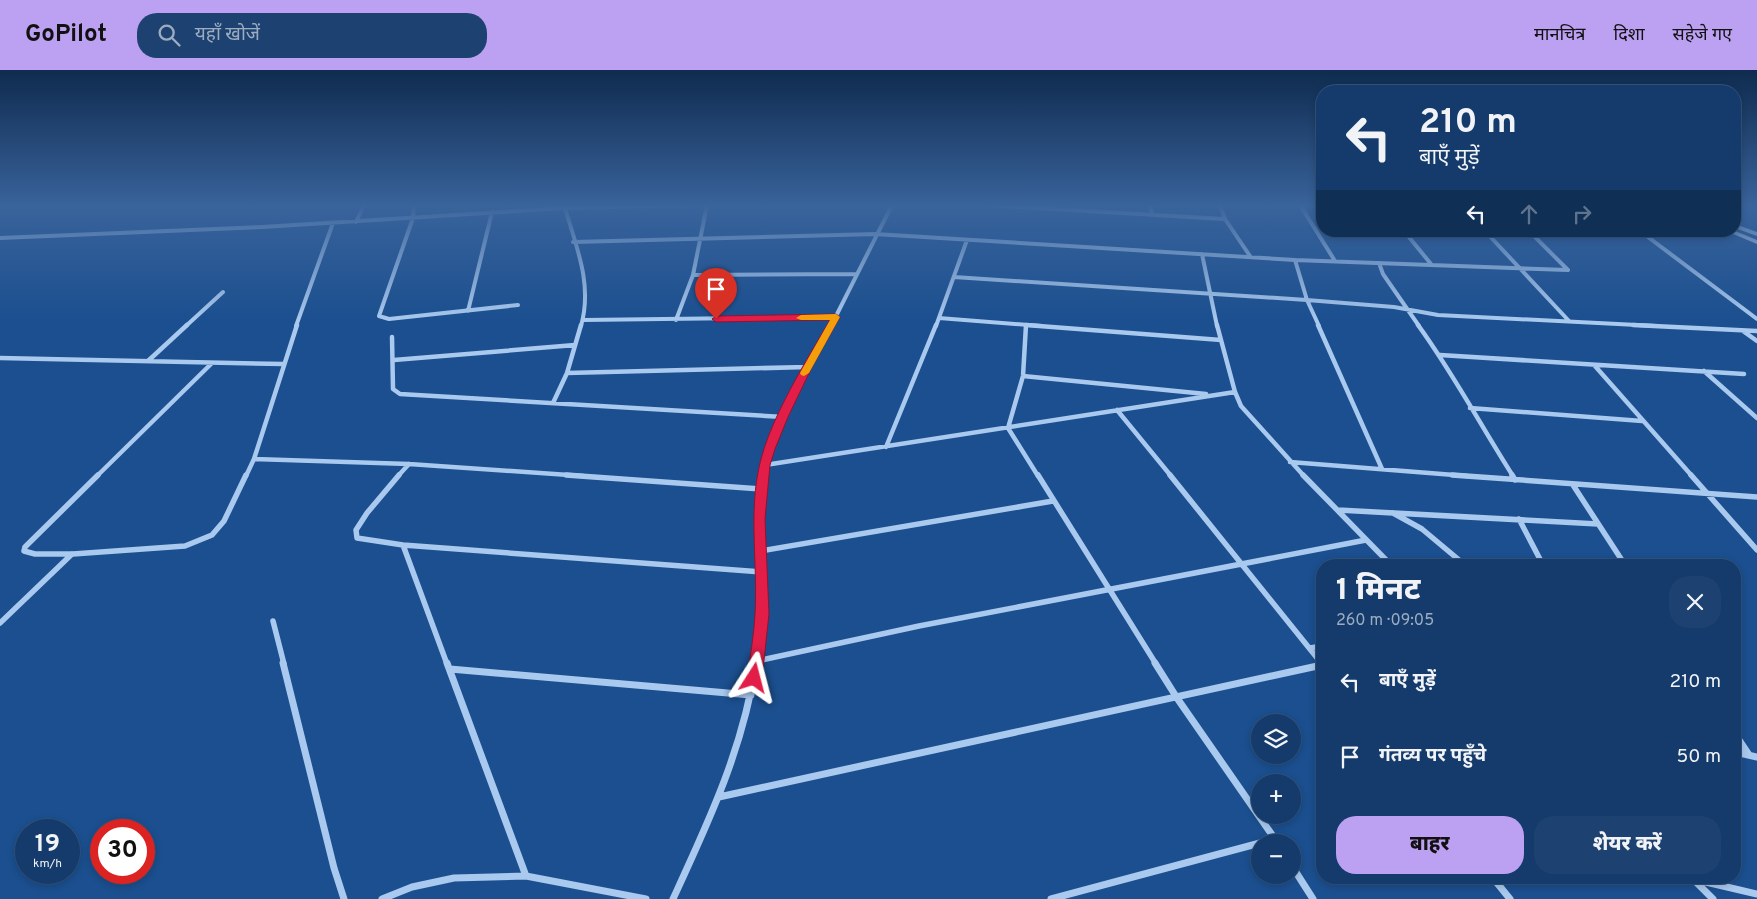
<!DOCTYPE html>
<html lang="hi">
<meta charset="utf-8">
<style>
body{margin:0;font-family:Overpass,"Noto Sans Devanagari",sans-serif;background:#1d4271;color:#f1f3f6;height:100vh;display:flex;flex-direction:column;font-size:19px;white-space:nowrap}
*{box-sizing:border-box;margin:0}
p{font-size:16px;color:#9dadc1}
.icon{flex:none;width:28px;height:28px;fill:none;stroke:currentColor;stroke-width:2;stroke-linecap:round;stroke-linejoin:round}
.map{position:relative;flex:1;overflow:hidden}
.drawer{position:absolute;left:1316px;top:489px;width:425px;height:325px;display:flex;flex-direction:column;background:#143b6b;border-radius:20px;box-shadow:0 2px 8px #0003,0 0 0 1px #33557e}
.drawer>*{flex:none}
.top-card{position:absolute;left:1316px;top:15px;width:425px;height:152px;border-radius:20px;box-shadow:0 2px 8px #0003,0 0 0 1px #33557e;background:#143b6b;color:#f1f3f6;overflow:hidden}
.tools{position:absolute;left:1251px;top:644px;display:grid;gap:10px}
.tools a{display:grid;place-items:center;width:50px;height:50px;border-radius:50%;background:#143b6b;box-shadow:0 2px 8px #0003,0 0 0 1px #33557e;font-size:25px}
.speed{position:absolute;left:15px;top:749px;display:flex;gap:10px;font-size:25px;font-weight:700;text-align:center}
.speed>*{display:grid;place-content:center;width:65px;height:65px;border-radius:50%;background:#143b6b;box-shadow:0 2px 8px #0003,0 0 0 1px #33557e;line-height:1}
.speed small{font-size:12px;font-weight:400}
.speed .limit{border:8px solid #d22;background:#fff;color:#111}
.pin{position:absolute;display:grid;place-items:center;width:42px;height:42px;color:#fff;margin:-51px -21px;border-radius:50% 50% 50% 0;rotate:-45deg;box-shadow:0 0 5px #0007}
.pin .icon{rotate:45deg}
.me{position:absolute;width:55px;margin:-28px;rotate:9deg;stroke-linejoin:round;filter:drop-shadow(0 0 4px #0008)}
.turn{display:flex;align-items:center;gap:18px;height:105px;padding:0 20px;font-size:22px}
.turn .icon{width:65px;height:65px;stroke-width:2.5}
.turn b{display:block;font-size:35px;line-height:42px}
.lanes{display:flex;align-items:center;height:48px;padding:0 20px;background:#0003;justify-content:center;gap:25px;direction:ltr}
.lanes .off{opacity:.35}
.round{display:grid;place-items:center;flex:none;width:52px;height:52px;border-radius:20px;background:#1d4271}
.headline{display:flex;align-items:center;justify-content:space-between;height:85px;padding:0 20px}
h1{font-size:30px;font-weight:800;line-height:38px}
.action{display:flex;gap:10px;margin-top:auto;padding:10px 20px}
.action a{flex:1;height:58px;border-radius:20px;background:#bca0f2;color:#111;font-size:20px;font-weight:800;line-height:58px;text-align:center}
.action a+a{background:#1d4271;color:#f1f3f6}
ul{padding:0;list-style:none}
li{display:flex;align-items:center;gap:15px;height:75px;padding:0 20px}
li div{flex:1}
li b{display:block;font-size:19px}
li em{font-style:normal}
header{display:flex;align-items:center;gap:30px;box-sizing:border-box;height:70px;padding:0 25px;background:#bca0f2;color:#111}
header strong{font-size:24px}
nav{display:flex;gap:28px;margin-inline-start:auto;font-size:18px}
.search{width:350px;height:45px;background:#1d4271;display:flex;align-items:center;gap:12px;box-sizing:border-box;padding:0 18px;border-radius:20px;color:#9dadc1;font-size:19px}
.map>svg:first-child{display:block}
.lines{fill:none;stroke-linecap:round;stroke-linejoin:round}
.street-far3{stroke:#a9c9ee;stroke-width:4}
.street-far2{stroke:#a9c9ee;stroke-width:4.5}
.street-far1{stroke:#a9c9ee;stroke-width:5.5}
.street{stroke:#a9c9ee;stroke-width:7}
.secondary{fill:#d6e6fa;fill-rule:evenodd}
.route{fill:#e11d48;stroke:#92132f}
.slow{fill:#f59e0b}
</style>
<header>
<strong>GoPilot</strong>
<div class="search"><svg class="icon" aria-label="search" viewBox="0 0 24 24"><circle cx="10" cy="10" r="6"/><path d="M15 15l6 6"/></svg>यहाँ खोजें</div>
<nav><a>मानचित्र</a><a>दिशा</a><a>सहेजे गए</a></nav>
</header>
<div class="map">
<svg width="1757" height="829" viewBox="0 0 1757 829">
<rect width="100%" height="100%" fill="#1b4f8f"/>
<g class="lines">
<path class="street-far3" d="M414,135L413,148L379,246L389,249L518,235
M564,135C576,176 593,214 581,256
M985,135L1225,149
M1150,135L1152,144
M1220,135L1225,149L1250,186
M1300,135L1335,191
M356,152L364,135
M1404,161L1431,194
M1485,161L1569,251
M1529,161L1568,200
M1640,161L1757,249
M0,168L262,157L564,138L701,135
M573,172L875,164L1295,190L1568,200
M1202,184L1217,256
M1295,190L1307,230L1319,256
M1379,193L1383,204L1419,256
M693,205L857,204
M954,207L1307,230L1394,237L1438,245L1657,256
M468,241L492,142
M939,248L1042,256
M583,250L836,247
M676,250L693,205L707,135
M186,256L223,222
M296,256L333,153
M831,256L892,135
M936,256L967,170"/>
<path class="street-far2" d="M1026,255L1221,270
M1026,255L1023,306L1008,358L1038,406
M1217,255L1235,322L1241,336L1304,406
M1318,255L1382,399
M1418,255C1453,303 1481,356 1513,406
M1633,255L1757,261
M1743,261L1757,271
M392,267L393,319L400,324L783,347
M1440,285L1744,304
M0,288L283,294
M394,290L575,275
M148,291L187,255
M1595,296L1692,406
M1704,301L1757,348
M567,303L807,297
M1023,306L1206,324
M553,333L567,303L581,255
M1470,338L1642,351
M1117,340L1171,406
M886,377L936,255
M254,389L409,394L583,406
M1290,392L1467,406
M765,395L1235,322
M97,406L212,293
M246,406L254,389L297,255
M398,406L409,394
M763,406C772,351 806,304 831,255"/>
<path class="street-far1" d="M98,405L25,477L24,481L35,484H73L185,476L212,465L224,451L246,405
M399,405L367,443L356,460L357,468L403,475L762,502
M566,405L761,419
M1038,405L1156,594
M1170,405L1322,594
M1303,405L1391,495
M1452,405L1757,427
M1512,405L1515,410
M1691,405L1757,480
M1573,415L1625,495
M1338,440L1598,454
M1393,443L1422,459L1465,495
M1519,449L1543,495
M403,475L447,594
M761,481L1053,431
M273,551L284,594
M0,553L72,484
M1310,578L1322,576
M757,591L919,556L1366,470
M756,594L763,527L761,452L764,405"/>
<path class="street" d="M283,593L334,798L344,829
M447,593L526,806L646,829
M1155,593L1177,628L1277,772
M450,599L751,625
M1735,664L1749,685
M1735,682L1757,687
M719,727L1322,595
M1263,772L1275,769
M1292,796L1313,829
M1493,808L1510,829
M1693,809L1757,824
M1694,810L1713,829
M382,829L412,817L454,808L526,806
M673,829C709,751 743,679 756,593
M1051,829L1260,773"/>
<path class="secondary" d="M1735,154L1757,162V166L1735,158Z
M1726,161H1735L1757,170V174Z"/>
</g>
<linearGradient id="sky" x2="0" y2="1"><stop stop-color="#0f2b4f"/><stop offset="0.54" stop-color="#39639b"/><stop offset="1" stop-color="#39639b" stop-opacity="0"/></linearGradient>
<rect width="1757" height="251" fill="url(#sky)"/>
<path class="route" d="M836,244L840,247L812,297L788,347L775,379L770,395L765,449L769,544L762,608L759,612L754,613L749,612L747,608C750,587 754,565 755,544C758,494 748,442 760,393C771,347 806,291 830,250L716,252L712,249L716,246Z"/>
<path class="slow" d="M836,244L840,247L809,303L804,306L801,305L800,303L830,250H801L796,248L801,245Z"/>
</svg>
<div class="tools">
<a><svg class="icon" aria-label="layers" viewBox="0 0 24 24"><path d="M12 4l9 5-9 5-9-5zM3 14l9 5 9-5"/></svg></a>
<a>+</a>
<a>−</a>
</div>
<div class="speed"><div>19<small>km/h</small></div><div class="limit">30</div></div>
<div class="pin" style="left:716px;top:249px;background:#d93025"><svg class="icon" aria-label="arrive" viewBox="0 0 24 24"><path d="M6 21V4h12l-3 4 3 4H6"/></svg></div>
<svg class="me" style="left:754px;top:608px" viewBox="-20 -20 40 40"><path d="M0-17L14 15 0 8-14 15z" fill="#e11d48" stroke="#fff" stroke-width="4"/></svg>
<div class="top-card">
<div class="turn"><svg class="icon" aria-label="left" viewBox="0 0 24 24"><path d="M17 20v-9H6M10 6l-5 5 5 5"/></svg><div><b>210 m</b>बाएँ मुड़ें</div></div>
<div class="lanes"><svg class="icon" aria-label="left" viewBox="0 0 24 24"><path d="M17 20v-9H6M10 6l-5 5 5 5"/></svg><svg class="icon off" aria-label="ahead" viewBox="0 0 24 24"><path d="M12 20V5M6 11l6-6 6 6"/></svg><svg class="icon off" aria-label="right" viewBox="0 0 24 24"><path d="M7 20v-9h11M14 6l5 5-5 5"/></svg></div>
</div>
<section class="drawer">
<div class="headline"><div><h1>1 मिनट</h1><p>260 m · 09:05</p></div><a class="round"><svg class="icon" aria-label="close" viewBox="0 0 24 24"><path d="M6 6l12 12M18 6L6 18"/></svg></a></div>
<ul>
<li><svg class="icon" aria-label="left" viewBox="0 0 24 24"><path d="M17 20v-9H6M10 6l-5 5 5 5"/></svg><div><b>बाएँ मुड़ें</b></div><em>210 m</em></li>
<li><svg class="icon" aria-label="arrive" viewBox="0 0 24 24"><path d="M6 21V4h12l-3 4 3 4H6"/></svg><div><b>गंतव्य पर पहुँचे</b></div><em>50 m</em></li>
</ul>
<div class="action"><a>बाहर</a><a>शेयर करें</a></div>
</section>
</div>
